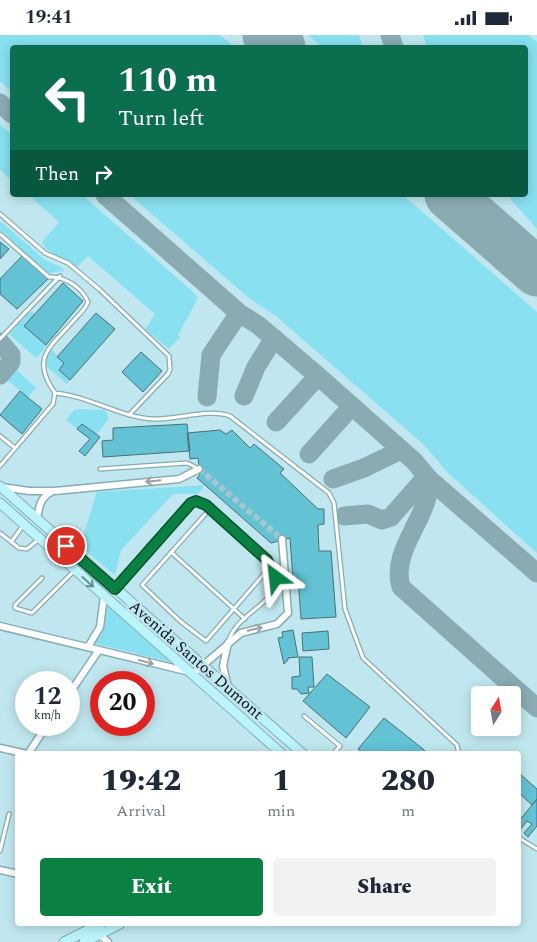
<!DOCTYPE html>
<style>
body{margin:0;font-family:Spectral,serif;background:#f2f2f3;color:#1f2937;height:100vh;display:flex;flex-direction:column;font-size:19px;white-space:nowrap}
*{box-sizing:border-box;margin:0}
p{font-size:16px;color:#747a83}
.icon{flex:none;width:28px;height:28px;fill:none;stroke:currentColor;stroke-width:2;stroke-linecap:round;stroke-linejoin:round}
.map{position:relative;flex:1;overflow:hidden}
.sheet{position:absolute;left:15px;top:716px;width:506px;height:175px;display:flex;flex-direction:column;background:#fff;border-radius:5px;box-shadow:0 2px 12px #0003}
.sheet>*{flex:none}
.banner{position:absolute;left:10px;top:10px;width:518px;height:152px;border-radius:5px;box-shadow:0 2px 12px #0003;background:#0b6e4f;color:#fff;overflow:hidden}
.needle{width:32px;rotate:11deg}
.controls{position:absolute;left:471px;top:651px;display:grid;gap:10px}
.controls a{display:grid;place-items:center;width:50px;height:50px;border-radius:5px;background:#fff;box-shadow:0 2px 12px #0003;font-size:25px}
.speed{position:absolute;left:15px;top:636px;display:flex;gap:10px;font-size:25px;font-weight:700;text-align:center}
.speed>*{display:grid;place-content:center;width:65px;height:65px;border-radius:50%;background:#fff;box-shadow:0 2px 12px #0003;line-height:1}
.speed small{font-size:12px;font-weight:400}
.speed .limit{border:8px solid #d22;background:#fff;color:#111}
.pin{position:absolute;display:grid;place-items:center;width:42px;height:42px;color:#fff;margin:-21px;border:2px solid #fff;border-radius:50%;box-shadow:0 1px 5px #0007}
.me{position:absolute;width:55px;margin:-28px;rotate:330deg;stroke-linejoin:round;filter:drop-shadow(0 0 4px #0008)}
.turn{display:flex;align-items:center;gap:18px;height:105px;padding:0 25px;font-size:22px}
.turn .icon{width:65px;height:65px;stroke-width:2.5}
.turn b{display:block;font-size:35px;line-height:42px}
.then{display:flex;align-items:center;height:48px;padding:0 25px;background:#0003;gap:10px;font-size:19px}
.eta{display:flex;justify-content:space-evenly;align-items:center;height:85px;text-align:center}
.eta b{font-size:30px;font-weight:800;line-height:35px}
.primary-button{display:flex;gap:10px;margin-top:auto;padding:10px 25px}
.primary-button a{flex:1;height:58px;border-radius:5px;background:#0b8043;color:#fff;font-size:20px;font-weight:800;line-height:58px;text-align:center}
.primary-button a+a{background:#f2f2f3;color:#1f2937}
.status{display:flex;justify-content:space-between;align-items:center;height:35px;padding:0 25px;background:#fff;direction:ltr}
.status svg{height:14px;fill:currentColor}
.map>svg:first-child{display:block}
.green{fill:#88e0f0}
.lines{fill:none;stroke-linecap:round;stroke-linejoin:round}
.taxiway{stroke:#8babb2;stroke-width:19}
.runway{stroke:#8babb2;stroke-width:49}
.building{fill:#63c2d4;stroke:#4b6f76}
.street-tunnel{stroke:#a4c7cf;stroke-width:6;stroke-dasharray:6 3;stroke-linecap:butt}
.lane-casing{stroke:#86acb4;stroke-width:5.5}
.street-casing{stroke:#86acb4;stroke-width:9}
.secondary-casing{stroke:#86acb4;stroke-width:11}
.lane{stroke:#fff;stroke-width:3}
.street{stroke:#fff;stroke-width:6}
.secondary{stroke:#bcf4fc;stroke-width:9}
.oneway{stroke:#9ba1a2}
.oneway2{stroke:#6a8f95}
.route-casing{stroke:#07532c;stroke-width:12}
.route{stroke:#0b8043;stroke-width:9}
.labels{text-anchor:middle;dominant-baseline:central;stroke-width:5;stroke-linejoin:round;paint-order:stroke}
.street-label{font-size:16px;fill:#061417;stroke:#c0e7ef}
</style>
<div class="status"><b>19:41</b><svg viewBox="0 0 49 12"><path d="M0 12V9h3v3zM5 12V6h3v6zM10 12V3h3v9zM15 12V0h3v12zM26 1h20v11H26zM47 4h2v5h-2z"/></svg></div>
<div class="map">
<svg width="537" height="907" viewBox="0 0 537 907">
<rect width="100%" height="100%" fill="#c0e7ef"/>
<path class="green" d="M0,0H220L235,12H12V57L0,46Z
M308,0H359L363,12H322Z
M423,0H528L537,7V194L507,160H525V12H427Z
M0,89L12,100V146L0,135Z
M29,160H82L192,256L198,263L178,300L180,302L169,314L145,294L155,279L88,221L77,232L46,214L42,207L59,187Z
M130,160H403L537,277V518L447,437L423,409L276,281L249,263Z
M0,186L45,225L63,233L64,236L48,238L0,195Z
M31,276L35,279L24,291L47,311L36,323L9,299Z
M52,315L64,328L59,335L70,345L67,349L46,331L47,321Z
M16,334L36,353L28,362L7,345Z
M79,374L104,375L107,378L109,384L96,400L82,389L77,394L66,385L74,375Z
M205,450L198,459H173L121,515L115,540L80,511L97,457Z
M106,569L174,628L93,608L102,595Z"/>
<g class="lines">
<path class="taxiway" d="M390,0L394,12
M0,68L12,79
M105,160L239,278L258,290L318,341L414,426L429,444L537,538
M473,160L518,220
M0,307L11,320V327L0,340
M244,361L256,332L274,303
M207,362L211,320L239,278
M276,387L318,341
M309,419L352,371
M333,444L364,433L401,415
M429,444C431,483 390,513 401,552L537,673
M344,481L368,479L382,485L391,482L426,442"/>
<path class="runway" d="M267,0L281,12
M449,160L537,237"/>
</g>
<path class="building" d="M0,207L9,214L0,224Z
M22,221L48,244L17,274L0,259V244Z
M63,248L83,266L46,310L24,291Z
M96,278L115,294L70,345L59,335L64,328L57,322Z
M141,317L162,336L143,357L122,337Z
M20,356L42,374L22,399L0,380Z
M82,389L100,402L85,421L79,416L90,404L77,394Z
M187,389L190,416L103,422L102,406L113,405V393Z
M220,395L226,399L232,395L250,413L254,409L284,434L280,438L318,474H324V489L318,490L319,516H331L336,582L301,584L298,543L293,544L290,503L271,508L197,443L200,440L198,423L190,424L187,398Z
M293,595L298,622L288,623V625L284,629L278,603L283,602L282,597Z
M328,596L329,614L303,616L302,598Z
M299,622H312L314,652H308L309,658L301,659L297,654H292V642L300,641Z
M327,639L370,672L346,703L303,666Z
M384,683L423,714L428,719H364L358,714Z
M519,738L537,754V764L532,770L519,758Z
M537,764V791L528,802L524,798L532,789L527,786L519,796V786Z"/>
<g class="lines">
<path class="street-tunnel" d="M199,434L282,504"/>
<defs>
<path id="lane" d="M0,179L45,218L68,228L99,254L169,321L170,335L168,339L129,380
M0,199L49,242C64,241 82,252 88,267C86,273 81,278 76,283C52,311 29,322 55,358L53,369L0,431
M0,304L60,241
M55,358C89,361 119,382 153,384C176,385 210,373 230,381L329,458L334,468L345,574L363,623L457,710L459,719
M0,401L15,413
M100,434L187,428L195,432L196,437
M210,474L142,550L180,586L206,606L271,531
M0,498L19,513L27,514L38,505
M11,507L23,491
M171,517L245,584
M42,543L15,570V573L32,578L75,535
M117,552L191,468L196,465L201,467C213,476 225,487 236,498C252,512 292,538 269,562C254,577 235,586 228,607
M304,681L340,711L333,719
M519,803L537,814
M0,816L9,779"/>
<path id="street" d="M2,452L29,456H55L179,444L199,434
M37,484C39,472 40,463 51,457
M0,591L194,638L241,598L277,589L288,578L282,504
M88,612L100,592L104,561
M228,652L223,631L228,608
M69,659L99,615
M0,713L27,719
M28,719L47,690
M0,835L18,839
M92,893L108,907"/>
<path id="secondary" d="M0,451L303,719
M0,468L282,719
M64,907L100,889
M84,907L120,889"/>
</defs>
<use href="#lane" class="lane-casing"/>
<use href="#street" class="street-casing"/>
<use href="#secondary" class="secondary-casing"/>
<use href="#lane" class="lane"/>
<use href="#street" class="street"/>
<use href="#secondary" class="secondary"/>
</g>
<defs><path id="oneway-shaft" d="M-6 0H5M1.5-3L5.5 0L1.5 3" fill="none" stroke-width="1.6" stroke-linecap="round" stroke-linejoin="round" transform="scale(1.25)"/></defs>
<g class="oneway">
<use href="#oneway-shaft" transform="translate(153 446) rotate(174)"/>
<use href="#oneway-shaft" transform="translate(255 594) rotate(-14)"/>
<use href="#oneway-shaft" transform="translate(146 627) rotate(15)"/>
</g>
<use class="oneway2" href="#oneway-shaft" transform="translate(88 547) rotate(42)"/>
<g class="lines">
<defs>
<path id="route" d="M66,511L115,554L191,468L196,466L206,470L267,525L276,543"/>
</defs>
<use href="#route" class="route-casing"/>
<use href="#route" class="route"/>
</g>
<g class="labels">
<g class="street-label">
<text transform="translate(196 625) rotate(41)">Avenida Santos Dumont</text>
</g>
</g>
</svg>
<div class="controls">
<a><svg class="needle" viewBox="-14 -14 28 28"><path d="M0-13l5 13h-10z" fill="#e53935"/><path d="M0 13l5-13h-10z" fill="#747a83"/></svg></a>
</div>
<div class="speed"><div>12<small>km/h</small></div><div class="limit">20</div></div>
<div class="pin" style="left:66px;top:511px;background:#d93025"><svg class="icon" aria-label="arrive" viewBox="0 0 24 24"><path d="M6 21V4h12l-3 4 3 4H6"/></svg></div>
<svg class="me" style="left:276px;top:543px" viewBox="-20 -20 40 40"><path d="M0-17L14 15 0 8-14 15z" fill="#0b8043" stroke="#fff" stroke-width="4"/></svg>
<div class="banner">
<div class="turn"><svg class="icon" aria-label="left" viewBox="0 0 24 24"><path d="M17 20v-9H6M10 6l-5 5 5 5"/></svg><div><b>110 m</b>Turn left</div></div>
<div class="then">Then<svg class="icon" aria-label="right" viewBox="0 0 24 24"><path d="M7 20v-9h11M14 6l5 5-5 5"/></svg></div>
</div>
<section class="sheet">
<div class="eta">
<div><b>19:42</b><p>Arrival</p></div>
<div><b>1</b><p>min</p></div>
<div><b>280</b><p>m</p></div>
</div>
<div class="primary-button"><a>Exit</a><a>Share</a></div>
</section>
</div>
